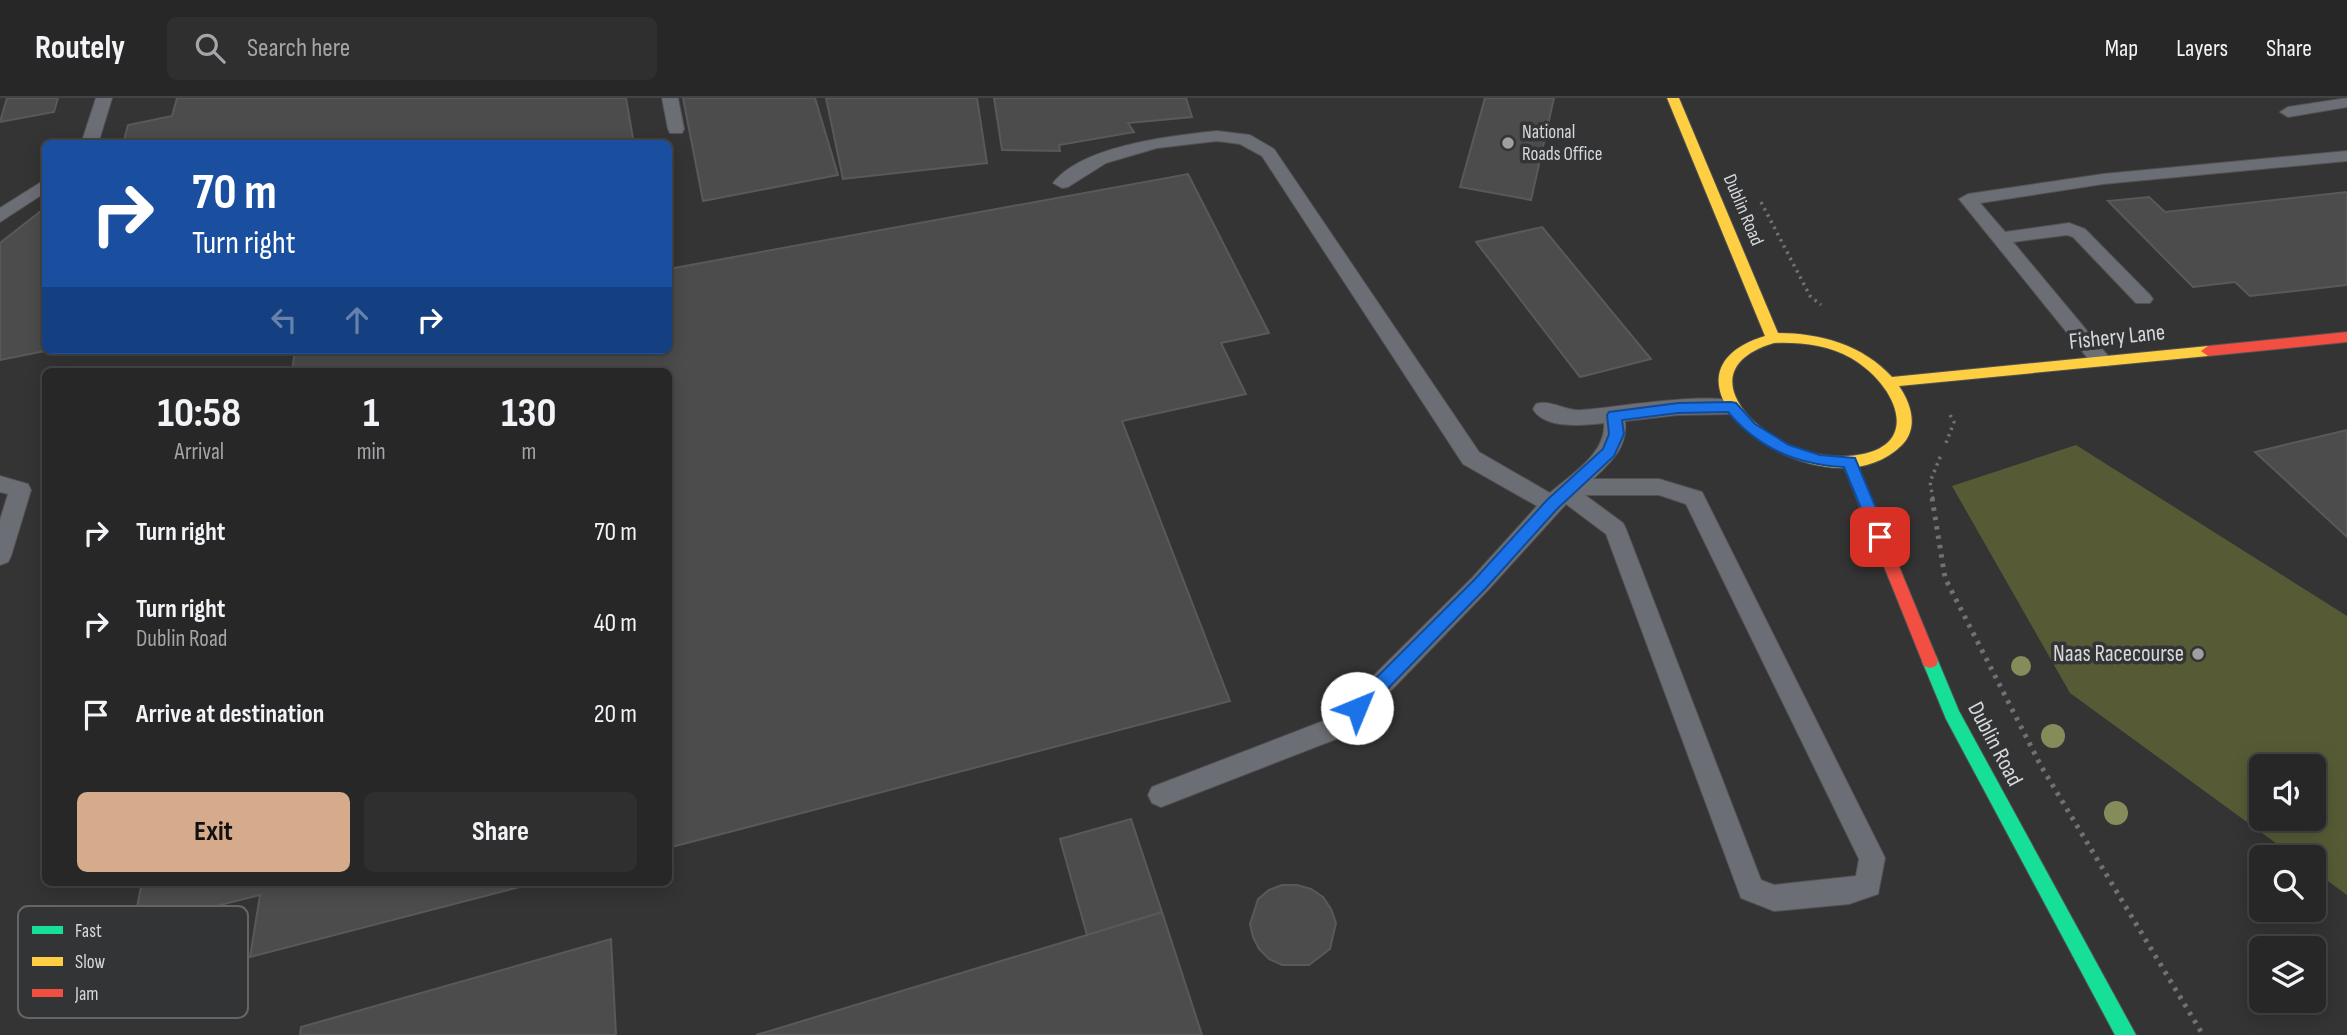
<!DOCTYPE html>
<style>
body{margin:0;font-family:"Sofia Sans Condensed",sans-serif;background:#2f2f30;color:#f1f3f6;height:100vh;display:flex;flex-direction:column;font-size:26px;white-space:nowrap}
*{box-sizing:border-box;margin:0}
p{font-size:23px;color:#a4a5a8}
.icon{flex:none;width:38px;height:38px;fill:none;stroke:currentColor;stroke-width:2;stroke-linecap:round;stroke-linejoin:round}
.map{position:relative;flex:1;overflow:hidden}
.panel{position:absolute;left:42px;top:270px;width:630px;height:518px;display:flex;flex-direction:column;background:#272728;border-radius:10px;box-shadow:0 4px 18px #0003,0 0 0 2px #434445}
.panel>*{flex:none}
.hud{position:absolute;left:42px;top:42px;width:630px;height:214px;border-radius:10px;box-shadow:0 4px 18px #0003,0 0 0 2px #434445;background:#1a4fa0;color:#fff;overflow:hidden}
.tools{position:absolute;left:2249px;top:656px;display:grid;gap:14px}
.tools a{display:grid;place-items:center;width:77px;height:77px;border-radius:10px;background:#272728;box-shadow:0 4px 18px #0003,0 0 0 2px #434445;font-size:35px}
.pin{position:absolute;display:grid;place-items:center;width:60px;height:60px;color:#fff;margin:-30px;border-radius:14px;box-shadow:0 4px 10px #0006}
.me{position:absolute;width:77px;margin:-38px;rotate:45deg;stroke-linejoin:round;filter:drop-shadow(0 0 5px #0008)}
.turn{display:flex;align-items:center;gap:24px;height:147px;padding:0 35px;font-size:32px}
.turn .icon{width:91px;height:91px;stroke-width:2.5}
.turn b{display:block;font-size:49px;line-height:60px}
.lanes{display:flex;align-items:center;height:66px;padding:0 35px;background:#0003;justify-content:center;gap:35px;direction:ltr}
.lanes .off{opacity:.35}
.eta{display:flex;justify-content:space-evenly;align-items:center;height:119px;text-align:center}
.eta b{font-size:42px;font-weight:700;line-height:49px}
.button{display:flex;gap:14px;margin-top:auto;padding:14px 35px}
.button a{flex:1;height:80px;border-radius:10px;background:#d6ab8b;color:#111;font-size:28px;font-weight:700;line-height:80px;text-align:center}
.button a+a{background:#2f2f30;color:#f1f3f6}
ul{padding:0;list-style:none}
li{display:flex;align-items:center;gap:21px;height:91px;padding:0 35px}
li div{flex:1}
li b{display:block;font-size:26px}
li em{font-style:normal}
header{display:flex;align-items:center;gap:42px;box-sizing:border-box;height:98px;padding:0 35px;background:#272728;border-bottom:2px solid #434445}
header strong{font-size:33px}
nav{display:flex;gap:38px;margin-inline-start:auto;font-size:24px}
.search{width:490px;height:63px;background:#2f2f30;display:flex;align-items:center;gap:18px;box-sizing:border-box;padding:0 24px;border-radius:10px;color:#a4a5a8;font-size:26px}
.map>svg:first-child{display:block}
.green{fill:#575b35;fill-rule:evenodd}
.building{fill:#4c4c4d;stroke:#595959;stroke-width:2}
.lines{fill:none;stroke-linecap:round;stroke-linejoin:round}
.lane-casing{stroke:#525253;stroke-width:2}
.fast-casing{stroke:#525253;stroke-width:2}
.slow-casing{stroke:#525253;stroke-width:2}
.jam-casing{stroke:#525253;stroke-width:2}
.path-far1{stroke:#707176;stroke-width:3.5;stroke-dasharray:2.5 4.5;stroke-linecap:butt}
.path{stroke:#707176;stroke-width:5;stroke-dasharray:3.5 6;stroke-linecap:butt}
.lane{fill:#6c6e75;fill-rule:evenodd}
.fast{fill:#16e098;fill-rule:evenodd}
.slow{fill:#ffcf43;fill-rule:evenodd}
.jam{fill:#f24e42;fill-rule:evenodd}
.tree{fill:#858c5a}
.route{fill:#1a73e8;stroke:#114b97;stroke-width:2}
.poi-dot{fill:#9f9fa0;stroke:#333436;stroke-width:2.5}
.labels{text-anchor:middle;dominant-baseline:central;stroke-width:7;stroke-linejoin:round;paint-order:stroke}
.far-poi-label{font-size:19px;fill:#d8d8da;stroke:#333436;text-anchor:start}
.far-street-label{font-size:19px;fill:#d8d8da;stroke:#333436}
.street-label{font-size:23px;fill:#d8d8da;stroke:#333436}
.poi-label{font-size:23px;fill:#d8d8da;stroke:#333436;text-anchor:end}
.key{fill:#333436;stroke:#656567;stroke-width:2}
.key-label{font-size:19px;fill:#d8d8da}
</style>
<header>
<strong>Routely</strong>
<div class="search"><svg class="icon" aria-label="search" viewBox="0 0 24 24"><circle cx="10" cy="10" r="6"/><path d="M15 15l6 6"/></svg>Search here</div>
<nav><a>Map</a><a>Layers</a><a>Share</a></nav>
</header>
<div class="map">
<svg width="2347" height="937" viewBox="0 0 2347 937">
<rect width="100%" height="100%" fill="#343435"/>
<path class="green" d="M2076,347L2347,518V797L2314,773V760L2295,759L2070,595L1952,388ZM2261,668H2314V721H2261Z"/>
<path class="building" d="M7,0H58L54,14L0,24Z
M177,0H626L634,46H123L128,27L172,18Z
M683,0H815L838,77L703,103Z
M826,0H977L987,65L843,81Z
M994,0H1186L1192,19L1128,25L1134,34L1059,47L1060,53L1002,52Z
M1485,0H1554L1531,102L1460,89Z
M1188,76L1269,235L1221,245L1246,296L1122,323L1230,603L668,750V273H292L295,252H668V171Z
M2347,94V187L2250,198L2235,184L2193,189L2108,103L2149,99L2165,114Z
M46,109V252H50L0,262V145Z
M1542,129L1651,261L1580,279L1476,144Z
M2347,332V439L2255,354Z
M1131,721L1162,814L1087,837L1060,741Z
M142,784H539L250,859L260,797L133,829Z
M1282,787H1297L1311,791L1323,799L1331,811L1336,825L1330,851L1309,867H1282L1269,861L1259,851L1253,839L1250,826L1258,801L1269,792Z
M1162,814L1202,937H756L1087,837Z
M611,841L616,937H300L301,929Z"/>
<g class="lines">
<defs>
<path id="lane" d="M96,0H112L98,46H81Z
M662,0H678L684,31L682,35H670L668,31Z
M2347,0V9L2288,19L2280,14L2288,9Z
M1217,33L1250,37L1274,51L1479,354L1550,395C1570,377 1607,355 1604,325C1585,327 1545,332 1533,311L1536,306C1551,301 1566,314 1582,312C1621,309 1704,294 1738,304L1741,309L1738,314L1731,316L1677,317L1625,323C1628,349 1611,364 1593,381H1659L1702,394L1885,760L1878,796L1849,806L1774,813L1741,800L1606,436L1566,406L1488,492L1349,636L1161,709L1152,705L1148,697L1152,689L1331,620L1472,480L1537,408L1463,366L1262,58L1240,46L1217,43L1157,50L1106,65L1068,89L1062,90L1053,85C1083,47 1172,38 1217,33ZM1585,397H1659L1686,406L1859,761L1856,778L1774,787L1761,782L1626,431L1623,425Z
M2347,53V63L2103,86L1980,105L2005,134L2069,125L2085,131L2150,197L2153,201L2150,205H2136L2073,139L2067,137L2013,144L2108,258L2111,263L2108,268H2094L1959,101L1968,96L2103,76Z
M46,81V94L0,124V110Z
M0,378L28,386L31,392L11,458L8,464L0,467V422L8,396L0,394Z"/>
<path id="fast" d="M1930,556L1936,558L1959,613L2136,937H2115L1946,621L1922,563L1924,558Z"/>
<path id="slow" d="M1667,0H1679L1778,235C1820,235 1863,247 1892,279L2208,248L2215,253L2208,258L1899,288C1911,305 1919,330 1902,347C1822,426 1631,279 1765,238ZM1774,245C1800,244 1828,247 1851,260C1899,288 1925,353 1848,358C1829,359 1808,356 1791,348C1741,326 1697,268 1774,245Z"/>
<path id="jam" d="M2347,234V244L2208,258L2201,253L2208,248Z
M1849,359L1856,364L1938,563L1936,568L1930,570L1924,568L1922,563L1842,364Z"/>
</defs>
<use href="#lane" class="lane-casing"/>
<use href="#fast" class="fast-casing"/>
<use href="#slow" class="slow-casing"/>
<use href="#jam" class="jam-casing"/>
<path class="path-far1" d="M1761,104L1810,198L1821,207
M1946,345L1954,324L1949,315
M1933,401L1930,384L1941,357"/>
<path class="path" d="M1932,400L1945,480L2041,668L2203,937"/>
<use href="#lane" class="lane"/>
<use href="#fast" class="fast"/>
<use href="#slow" class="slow"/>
<use href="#jam" class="jam"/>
</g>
<g class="tree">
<circle cx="2021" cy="568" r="10"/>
<circle cx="2053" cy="638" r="12"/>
<circle cx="2116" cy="715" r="12"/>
</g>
<path class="route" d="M1731,304L1736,305L1755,326L1789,347L1820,357L1855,360L1888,439L1886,444H1875L1844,369C1797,367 1758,350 1728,314L1678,315L1622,322L1624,336L1614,358L1557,411L1486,490L1364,615L1357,617L1351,615L1349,610L1351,605L1475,481L1547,402L1603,351L1609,336L1607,317L1609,314L1678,305Z"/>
<g class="poi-dot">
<circle cx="1508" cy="45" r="7"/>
<circle cx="2198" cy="556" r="7"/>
</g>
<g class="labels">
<g class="far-poi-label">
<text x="1522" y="34">National<tspan x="1522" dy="22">Roads Office</tspan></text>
</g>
<g class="far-street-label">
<text transform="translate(1743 112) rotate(67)">Dublin Road</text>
</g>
<g class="street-label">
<text transform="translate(2117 239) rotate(-6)">Fishery Lane</text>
<text transform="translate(1995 646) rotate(62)">Dublin Road</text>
</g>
<g class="poi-label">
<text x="2184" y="556">Naas Racecourse</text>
</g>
</g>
<rect x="18" y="808" width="230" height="112" rx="10" class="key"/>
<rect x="32" y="828" width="31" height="8" fill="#16e098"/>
<rect x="32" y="859" width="31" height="9" fill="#ffcf43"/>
<rect x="32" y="891" width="31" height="8" fill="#f24e42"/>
<g class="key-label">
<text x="75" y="839">Fast</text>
<text x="75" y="870">Slow</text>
<text x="75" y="902">Jam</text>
</g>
</svg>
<div class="tools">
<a><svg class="icon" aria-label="sound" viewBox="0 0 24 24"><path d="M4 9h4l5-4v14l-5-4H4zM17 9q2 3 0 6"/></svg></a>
<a><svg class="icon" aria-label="search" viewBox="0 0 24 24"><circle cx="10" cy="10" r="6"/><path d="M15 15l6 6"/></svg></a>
<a><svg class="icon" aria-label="layers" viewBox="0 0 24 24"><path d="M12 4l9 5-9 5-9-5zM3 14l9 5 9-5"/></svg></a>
</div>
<div class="pin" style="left:1880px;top:439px;background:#d93025"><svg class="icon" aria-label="arrive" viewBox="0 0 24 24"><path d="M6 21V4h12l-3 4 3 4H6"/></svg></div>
<svg class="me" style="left:1357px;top:610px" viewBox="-20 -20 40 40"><circle r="19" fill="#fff"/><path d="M0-13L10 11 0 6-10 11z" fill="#1a73e8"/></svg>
<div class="hud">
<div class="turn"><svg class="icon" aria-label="right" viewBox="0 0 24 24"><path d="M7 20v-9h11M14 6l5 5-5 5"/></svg><div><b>70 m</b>Turn right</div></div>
<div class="lanes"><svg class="icon off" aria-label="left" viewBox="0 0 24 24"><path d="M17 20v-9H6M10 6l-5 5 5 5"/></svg><svg class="icon off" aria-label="ahead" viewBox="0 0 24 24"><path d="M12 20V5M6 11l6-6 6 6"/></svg><svg class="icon" aria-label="right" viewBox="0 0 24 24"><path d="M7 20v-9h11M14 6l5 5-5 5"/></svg></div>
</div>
<section class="panel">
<div class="eta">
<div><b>10:58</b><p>Arrival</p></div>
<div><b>1</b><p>min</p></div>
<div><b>130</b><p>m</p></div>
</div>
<ul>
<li><svg class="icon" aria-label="right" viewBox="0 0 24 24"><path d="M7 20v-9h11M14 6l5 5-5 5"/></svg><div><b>Turn right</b></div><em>70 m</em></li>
<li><svg class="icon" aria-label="right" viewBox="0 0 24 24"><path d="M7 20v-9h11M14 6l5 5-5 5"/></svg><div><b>Turn right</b><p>Dublin Road</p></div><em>40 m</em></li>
<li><svg class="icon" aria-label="arrive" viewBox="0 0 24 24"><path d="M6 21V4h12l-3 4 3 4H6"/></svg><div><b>Arrive at destination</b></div><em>20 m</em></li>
</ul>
<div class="button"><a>Exit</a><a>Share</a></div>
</section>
</div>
